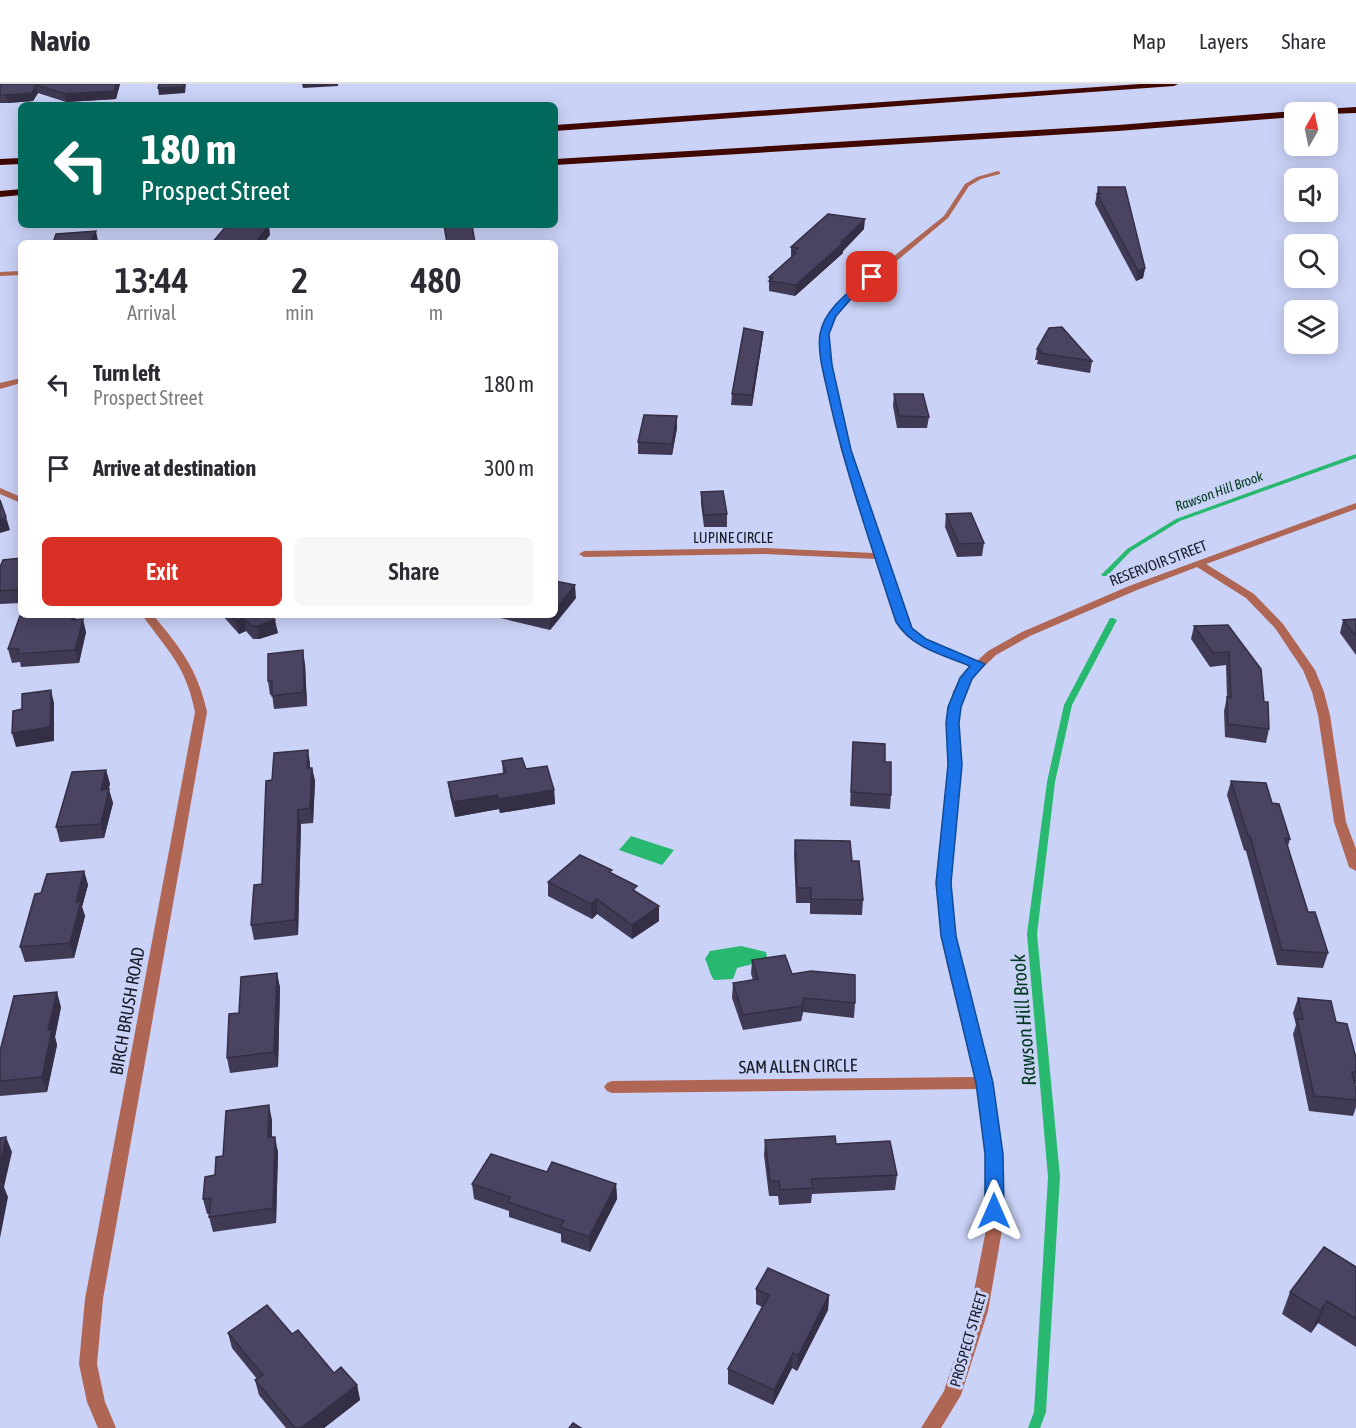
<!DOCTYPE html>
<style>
body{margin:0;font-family:"Asap Condensed",sans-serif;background:#f7f7f7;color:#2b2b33;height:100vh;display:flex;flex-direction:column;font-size:22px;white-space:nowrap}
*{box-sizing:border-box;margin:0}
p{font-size:20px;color:#7c7c81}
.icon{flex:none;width:33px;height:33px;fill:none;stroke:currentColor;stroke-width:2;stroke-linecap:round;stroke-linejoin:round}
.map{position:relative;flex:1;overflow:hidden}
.details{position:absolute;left:18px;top:156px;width:540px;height:378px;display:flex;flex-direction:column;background:#fff;border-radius:9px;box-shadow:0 3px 15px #0003}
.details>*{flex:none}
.guide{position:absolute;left:18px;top:18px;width:540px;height:126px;border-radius:9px;box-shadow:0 3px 15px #0003;background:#00695c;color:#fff;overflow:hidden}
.needle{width:39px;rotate:9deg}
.tools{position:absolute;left:1284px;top:18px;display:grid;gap:12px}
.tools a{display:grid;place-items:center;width:54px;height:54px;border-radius:9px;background:#fff;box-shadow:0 3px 15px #0003;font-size:30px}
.pin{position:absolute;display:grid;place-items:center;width:51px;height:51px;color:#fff;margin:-26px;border-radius:12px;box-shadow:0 3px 9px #0006}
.me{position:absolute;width:66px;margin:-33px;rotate:0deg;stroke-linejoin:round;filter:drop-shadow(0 0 4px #0008)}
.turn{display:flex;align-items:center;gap:21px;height:126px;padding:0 24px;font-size:27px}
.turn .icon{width:78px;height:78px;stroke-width:2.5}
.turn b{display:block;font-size:42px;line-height:51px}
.eta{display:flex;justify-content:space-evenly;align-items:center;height:102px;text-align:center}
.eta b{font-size:36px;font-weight:600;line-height:42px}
.primary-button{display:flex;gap:12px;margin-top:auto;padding:12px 24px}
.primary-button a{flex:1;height:69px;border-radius:9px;background:#d93025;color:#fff;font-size:24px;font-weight:600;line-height:69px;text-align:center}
.primary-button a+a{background:#f7f7f7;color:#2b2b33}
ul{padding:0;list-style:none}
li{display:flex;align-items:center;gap:18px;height:84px;padding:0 24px}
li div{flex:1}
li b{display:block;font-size:22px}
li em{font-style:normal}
header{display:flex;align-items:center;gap:36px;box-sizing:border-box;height:84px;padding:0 30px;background:#fff;border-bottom:2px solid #e1e1e2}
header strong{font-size:28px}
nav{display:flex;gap:33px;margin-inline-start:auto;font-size:21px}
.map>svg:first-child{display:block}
.water{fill:#28b86f}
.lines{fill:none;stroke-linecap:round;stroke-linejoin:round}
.stream{fill:#28b86f;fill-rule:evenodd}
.minor{fill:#af6654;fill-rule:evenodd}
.motorway{fill:#400800;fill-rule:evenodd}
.wall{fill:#403a54}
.shaded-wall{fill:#342f45}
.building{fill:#4a4362;stroke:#342f45;stroke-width:1.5}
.route{fill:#1a73e8;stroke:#114b97;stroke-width:1.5}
.labels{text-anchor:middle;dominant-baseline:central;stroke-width:6;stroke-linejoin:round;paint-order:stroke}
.far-water-label{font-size:14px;font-style:italic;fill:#003a1e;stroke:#cad2f7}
.street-label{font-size:15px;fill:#171a27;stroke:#cad2f7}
.near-street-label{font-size:18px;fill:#171a27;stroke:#cad2f7}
.near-water-label{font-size:20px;font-style:italic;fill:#003a1e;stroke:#cad2f7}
</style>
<header>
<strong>Navio</strong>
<nav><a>Map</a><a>Layers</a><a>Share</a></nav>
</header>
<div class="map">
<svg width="1356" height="1344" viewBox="0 0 1356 1344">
<rect width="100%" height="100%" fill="#cad2f7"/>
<path class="water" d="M631,752L674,766L662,781L619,766Z
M741,862L766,868L767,873L764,877L737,884L733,895L714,896C709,889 709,882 705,875L710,867Z"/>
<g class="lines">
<path class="stream" d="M1356,370V374L1180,437L1131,467L1107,492H1103L1101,491L1127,465L1176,435Z
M1110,534H1113L1117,536L1072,621L1055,698L1037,850L1060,1093L1046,1328L1040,1344H1028L1034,1328L1048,1093L1027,850L1047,698L1064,621Z"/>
<path class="minor" d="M998,87L1000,88V90L981,95L969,102L948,134L850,216L836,233L829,250L832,288L851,366L907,538C924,560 951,567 977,577L988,567L1022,548L1129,502L1356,419V425L1206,480L1254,510L1283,540L1315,586L1324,608L1330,631L1346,738L1356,765V787L1349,783L1334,738L1318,631L1312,608L1303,586L1275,544L1246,514L1197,483L1137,506L1030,552L996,571L971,595L965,608L958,639L961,681L951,773L952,825L961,881L992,999L1002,1070V1146L988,1227L961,1311L941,1344H921L944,1307L970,1227L986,1146V1070L977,1005L612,1009L607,1007L604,1003L607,999L612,997L975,993L947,881L938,825L939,773L949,681L946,639L953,608L960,594L971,582C946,572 909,564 896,537C887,518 883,495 876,475L764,470L584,473L579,470L584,467L764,464L874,469L841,366L824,288L821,250L828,232L844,212L944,132L965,100L977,93Z
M21,187V191L0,192V188Z
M21,294V299L0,305V299Z
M0,404L21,413V419L0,410Z
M142,531H153C180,563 198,586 207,628L103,1215L97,1280L105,1318L116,1344H98L87,1318L79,1280L85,1215L195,628C186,582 168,567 142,531Z"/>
<path class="motorway" d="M1140,0H1178L1174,2L555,47V41Z
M1356,23V29L1328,30L1319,28L1323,25Z
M1294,27L1297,28H1294V33L1118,47L555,81V75L1118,41Z
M21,74V80L0,81V75Z
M21,105V111L0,113V107Z"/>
</g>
<path class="wall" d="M0,0H120L116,15L66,18L38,9L33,17L8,19H0Z
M1098,103L1145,184L1143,194L1136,197L1095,120Z
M864,145L843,167V169L795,212L769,207V193L791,174V163Z
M763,248L762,258L752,322L731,321L732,310Z
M1037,265L1092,277L1090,289L1037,280L1038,276H1035Z
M894,310L929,333L927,344H897L893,322Z
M677,344L672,371L638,370V358Z
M701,408L727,430V443H704L701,420Z
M946,430L984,459L982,472L957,473L945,443Z
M21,474V519L0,520V483Z
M576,514L550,546L496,533V531H555Z
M32,531H75L76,536L86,548L79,579L21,583L20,578L12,579L8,565Z
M222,531H271L278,549L259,555H253L246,547L239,550Z
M1356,535V571L1340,549L1343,536Z
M1228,541L1264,618L1269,645L1266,659L1225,653L1224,627L1227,613L1226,581L1210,583L1191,555L1194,542Z
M305,580L307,622L274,625L272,610L270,611L268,597Z
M853,658L885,678L891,711L890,725L850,722Z
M502,677L526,685L554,706L555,720L500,729L499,725L455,733L450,712L448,698L503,690Z
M310,679V684H312L315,697L313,739L301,740L298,851L254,856L251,841L262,800L272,696Z
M106,686L110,700L108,705L113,719L104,754L60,758L56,743Z
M1231,697L1272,719L1290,755L1288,762L1308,828L1328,869L1323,884L1277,881L1246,767L1244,766L1227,711Z
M795,756L852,777L863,816L862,831L810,830V819H796L794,770Z
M84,787L88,801L82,823L85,832L74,874L25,878L20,863Z
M612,790L637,809L659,837L632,855L597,830L592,835L548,812V798Z
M752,876L792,890L855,919L854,934L803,928L801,937L743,946L732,914L733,899L753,896L751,890Z
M277,889L280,904L278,983L230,989L227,974L239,929Z
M1298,914L1336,938L1356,974V999L1355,1002L1356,1006V1023L1353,1032L1309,1027L1293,950L1296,941L1293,929Z
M61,923L55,953L57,961L47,1008L0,1012V967Z
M272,1036V1053L278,1068L276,1139L213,1148L209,1133V1130H207L203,1115L223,1072Z
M765,1056L836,1060L897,1091L895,1106L812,1110L811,1119L779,1121L778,1112H769L764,1071Z
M547,1088L616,1100L617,1115L590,1168L561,1158V1150L509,1133V1127L474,1115L472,1100Z
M1356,1183V1263L1318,1239L1311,1249L1282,1230L1290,1208Z
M756,1205L829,1211L828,1226L797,1287L792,1284L773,1321L728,1300V1285L762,1223L756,1220Z
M228,1249L292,1250L334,1289L357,1301L360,1316L324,1344H286L259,1311L255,1296L257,1295L232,1264Z"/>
<path class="shaded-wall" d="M116,0H120L116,15L66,18L65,10Z
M186,0L185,9L159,11L158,4Z
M302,0H338V2L303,4Z
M36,1L38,9L33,17L8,19L6,11Z
M865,135L864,145L843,167V169L795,212L796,201Z
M269,141L270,151L264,159H255Z
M96,147L98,157L97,159H90Z
M1145,184L1143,194L1136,197L1138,187Z
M763,248L762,258L752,322V311Z
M677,332V344L672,371V360Z
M6,433L10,446L0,449V436Z
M575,501L576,514L550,546V533L551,531H555V526Z
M244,534L246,547L239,550L236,537Z
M83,535L86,548L79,579L75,566Z
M275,536L278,549L259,555L257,542Z
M303,566L305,580L307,622L304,608Z
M51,606L54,619V657L16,663L12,649Z
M308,666L310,679V698L307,684Z
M312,684L315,697L313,739L310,724Z
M106,686L110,700L105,720L101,706Z
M109,705L113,719L104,754L101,740Z
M554,706L555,720L500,729L498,715Z
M497,711L499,725L455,733L453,718Z
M298,726L301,740L298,851L295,836Z
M84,787L88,801L82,823L85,832L74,874L70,859L76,818Z
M597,815V830L592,835L591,820Z
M659,822V837L632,855V841Z
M277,889L280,904L278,983L274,968Z
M57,908L61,923L55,953L57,961L47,1008L42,993L48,946Z
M804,914L803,928L801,937L802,922Z
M269,1021L272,1036L271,1068L268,1053Z
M6,1053L12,1068L4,1103L8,1113L0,1154V1082Z
M275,1053L278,1068L276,1139L273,1124Z
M616,1100L617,1115L590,1168L589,1153Z
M829,1211L828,1226L797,1287L798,1272Z
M1327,1217L1318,1239L1311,1249L1320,1227Z
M793,1269L792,1284L773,1321L774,1306Z
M357,1301L360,1316L324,1344H301Z"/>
<path class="building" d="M0,0H116L114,7L65,10L36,1L32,9L6,11H0Z
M159,0H184V3L158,4Z
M1098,103H1125L1145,184L1138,187L1097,110H1100Z
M828,130L865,135L841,158L843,159L796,201L769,197L773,194L769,193L796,169L793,168L798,164L791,163Z
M227,141H269L255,159H212Z
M444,141H472L475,159H447Z
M96,147L90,159H53L56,150Z
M1062,243L1092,277L1039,269L1041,266L1037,265L1049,244Z
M744,244L763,248L752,311L732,310Z
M894,310H923L929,333L899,332Z
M644,331L677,332L672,360L638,358Z
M723,407L727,430L704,431L701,408Z
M0,416L6,433L0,436Z
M971,429L984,459L959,460L946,430Z
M21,474V505L0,507V483L3,476Z
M555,497L575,501L555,526Z
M32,531H74L72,536L83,535L75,566L17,570L19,565H8L20,532Z
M231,531H271L275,536L257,542H251L244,534L236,537Z
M1356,535V552L1343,536Z
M1228,541L1261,585L1264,618H1268L1269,645L1228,640L1227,613L1231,614L1229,568L1213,569L1194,542Z
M303,566L304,608L272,612V597H268V570Z
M51,606L50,643L12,649L13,627L22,625V610Z
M853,658L885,660V678H891V711L851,708Z
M308,666L307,684H312L310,724L298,726L295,836L251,841L254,801L262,800L266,697L272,696L274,669Z
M522,674L526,685L547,682L554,706L498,715L497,711L453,718L448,698L506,689L502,677Z
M106,686L101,706L109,705L101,740L56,743L72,688Z
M1231,697L1266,699L1272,719L1279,720L1290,755L1285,754L1308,828H1315L1328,869L1282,866L1250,752H1248Z
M795,756L850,757L852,777H859L863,816L811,815V804H797Z
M580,771L612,786L609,788L637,802L633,806L659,822L632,841L597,815L591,820L548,798Z
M84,787L76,818L81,817L70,859L20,863L35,810L41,809L47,790Z
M785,871L792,890L811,887L855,891V919L804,914L802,922L743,931L733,899L758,895L752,876Z
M277,889L274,968L227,974L229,930L239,929L241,893Z
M57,908L48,946H52L42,993L0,997V967L14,912Z
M1298,914L1331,917L1336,938L1347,940L1356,974V988H1352L1356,1006V1016L1314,1012L1297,935H1303Z
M269,1021L268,1053H275L273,1124L209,1133L211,1114L203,1115L205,1093L215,1091L216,1073L223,1072L226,1027Z
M835,1052L836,1060L890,1057L897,1091L811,1095L813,1104L780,1106L779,1097H770L765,1056Z
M6,1053L0,1082V1054Z
M491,1070L547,1088L552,1078L616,1100L589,1153L560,1143L564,1137L508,1118L510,1113L472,1100Z
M0,1098H3L0,1110Z
M1324,1163L1356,1183V1235L1327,1217L1320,1227L1290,1208Z
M768,1184L829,1211L798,1272L793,1269L774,1306L728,1285L769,1211L756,1205Z
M267,1221L292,1250L298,1246L334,1289L341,1283L357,1301L301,1344H295L255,1296L263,1291L228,1249Z
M573,1339L581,1344H569Z"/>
<path class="route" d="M869,191L876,193L850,216L836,232L829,250L832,281L851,366L912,544L926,555L985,580L972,595L961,623L959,639L962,681L951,799L956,852L993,999L1003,1070L1004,1127L1001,1133L994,1135L988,1133L985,1127V1070L976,999L941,852L936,799L948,681L946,639L948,623L960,594L970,582C943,571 912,564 896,538C872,464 846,390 829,314C825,294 817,270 820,250C824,225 851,206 869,191Z"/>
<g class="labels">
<g class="far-water-label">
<text transform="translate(1219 407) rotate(-20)">Rawson Hill Brook</text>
</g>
<g class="street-label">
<text x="733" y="453">LUPINE CIRCLE</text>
<text transform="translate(1158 479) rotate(-21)">RESERVOIR STREET</text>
<text transform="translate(968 1255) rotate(-74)">PROSPECT STREET</text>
</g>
<g class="near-street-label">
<text transform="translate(127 927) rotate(-80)">BIRCH BRUSH ROAD</text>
<text transform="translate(798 982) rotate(-1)">SAM ALLEN CIRCLE</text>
</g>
<g class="near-water-label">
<text transform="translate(1023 936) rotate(-95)">Rawson Hill Brook</text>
</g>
</g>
</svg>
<div class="tools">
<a><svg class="needle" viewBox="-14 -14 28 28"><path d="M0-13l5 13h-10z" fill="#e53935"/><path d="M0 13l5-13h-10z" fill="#7c7c81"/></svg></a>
<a><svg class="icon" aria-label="sound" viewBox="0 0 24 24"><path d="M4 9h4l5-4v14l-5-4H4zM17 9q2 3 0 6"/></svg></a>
<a><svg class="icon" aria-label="search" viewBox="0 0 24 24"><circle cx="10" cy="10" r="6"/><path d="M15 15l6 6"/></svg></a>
<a><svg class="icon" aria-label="layers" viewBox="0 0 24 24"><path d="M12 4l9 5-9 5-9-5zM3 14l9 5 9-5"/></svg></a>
</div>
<div class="pin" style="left:872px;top:193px;background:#d93025"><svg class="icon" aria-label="arrive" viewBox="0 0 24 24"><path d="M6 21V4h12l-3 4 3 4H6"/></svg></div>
<svg class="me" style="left:994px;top:1127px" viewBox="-20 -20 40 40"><path d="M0-17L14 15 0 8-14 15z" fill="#1a73e8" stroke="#fff" stroke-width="4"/></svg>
<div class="guide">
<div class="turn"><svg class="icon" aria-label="left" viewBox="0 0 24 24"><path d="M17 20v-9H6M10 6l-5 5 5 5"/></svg><div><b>180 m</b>Prospect Street</div></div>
</div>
<section class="details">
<div class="eta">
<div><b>13:44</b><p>Arrival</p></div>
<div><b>2</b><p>min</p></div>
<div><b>480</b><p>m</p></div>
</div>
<ul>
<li><svg class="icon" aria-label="left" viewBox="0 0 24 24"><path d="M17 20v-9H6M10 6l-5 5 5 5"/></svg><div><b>Turn left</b><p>Prospect Street</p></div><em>180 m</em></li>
<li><svg class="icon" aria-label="arrive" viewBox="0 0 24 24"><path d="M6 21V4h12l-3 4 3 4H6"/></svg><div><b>Arrive at destination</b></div><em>300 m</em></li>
</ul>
<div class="primary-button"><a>Exit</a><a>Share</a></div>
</section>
</div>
